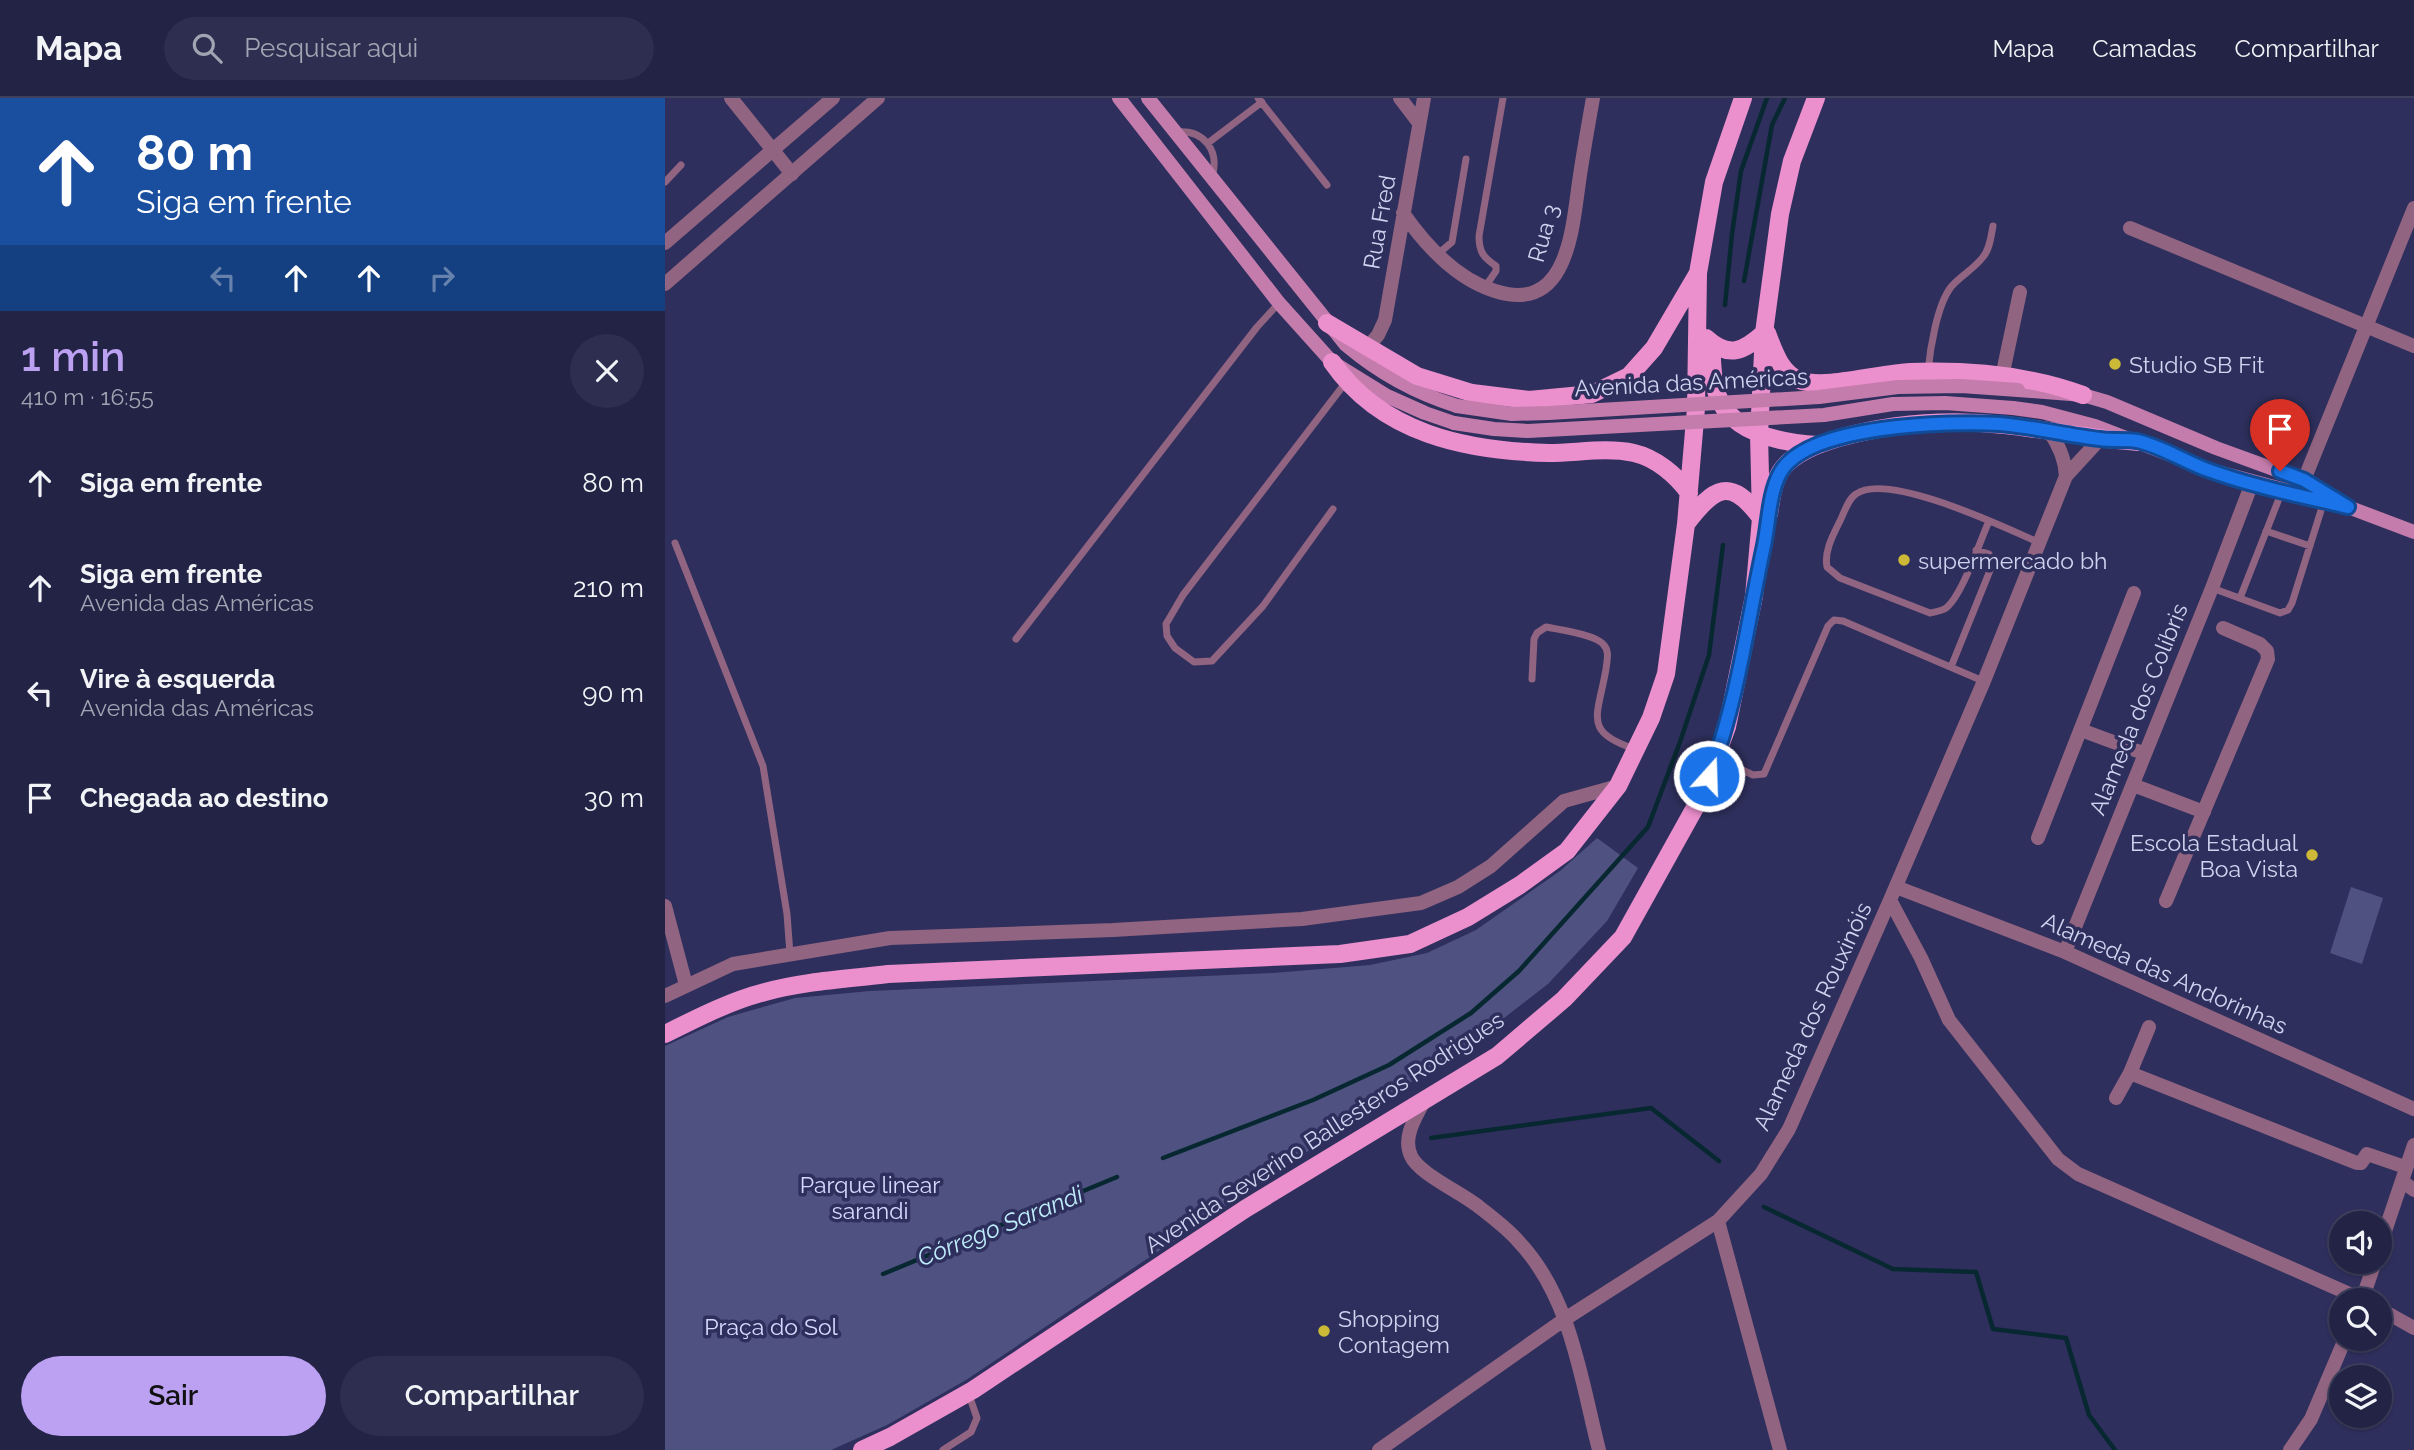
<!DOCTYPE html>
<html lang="pt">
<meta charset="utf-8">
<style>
body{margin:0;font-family:Raleway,sans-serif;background:#2e2f50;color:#f1f3f6;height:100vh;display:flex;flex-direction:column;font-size:26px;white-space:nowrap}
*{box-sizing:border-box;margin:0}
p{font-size:23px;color:#a2a4b3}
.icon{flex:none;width:38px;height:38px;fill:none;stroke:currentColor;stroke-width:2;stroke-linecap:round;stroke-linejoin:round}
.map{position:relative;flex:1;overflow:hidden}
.drawer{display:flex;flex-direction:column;background:#222345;width:665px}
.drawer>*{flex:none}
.top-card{background:#1a4fa0;color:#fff;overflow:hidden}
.tools{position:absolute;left:1664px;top:1113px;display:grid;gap:14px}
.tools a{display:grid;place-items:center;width:63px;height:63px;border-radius:50%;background:#222345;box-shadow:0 2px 5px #0004,0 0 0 2px #3f405e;font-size:35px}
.pin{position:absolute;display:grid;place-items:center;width:60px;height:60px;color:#fff;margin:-72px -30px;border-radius:50% 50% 50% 0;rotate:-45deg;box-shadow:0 0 7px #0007}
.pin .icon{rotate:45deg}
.me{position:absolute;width:77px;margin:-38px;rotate:20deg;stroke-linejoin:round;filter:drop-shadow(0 0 5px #0008)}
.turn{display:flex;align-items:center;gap:24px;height:147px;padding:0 21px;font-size:32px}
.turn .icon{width:91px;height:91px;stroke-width:2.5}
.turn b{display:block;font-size:49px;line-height:60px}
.lanes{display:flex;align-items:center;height:66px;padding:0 21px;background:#0003;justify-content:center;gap:35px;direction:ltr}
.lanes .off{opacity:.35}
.round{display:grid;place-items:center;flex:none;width:74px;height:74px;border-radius:37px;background:#2e2f50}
.head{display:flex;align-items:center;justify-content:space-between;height:119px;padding:0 21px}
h1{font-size:42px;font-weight:600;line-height:52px;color:#bca0f2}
.cta{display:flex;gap:14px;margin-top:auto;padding:14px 21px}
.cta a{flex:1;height:80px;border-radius:42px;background:#bca0f2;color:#111;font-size:28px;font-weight:600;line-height:80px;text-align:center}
.cta a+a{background:#2e2f50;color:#f1f3f6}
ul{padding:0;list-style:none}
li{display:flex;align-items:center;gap:21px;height:105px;padding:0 21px}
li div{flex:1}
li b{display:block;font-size:26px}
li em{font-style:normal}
header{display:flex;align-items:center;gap:42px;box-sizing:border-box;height:98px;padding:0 35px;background:#222345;border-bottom:2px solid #3f405e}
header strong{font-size:33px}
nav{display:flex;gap:38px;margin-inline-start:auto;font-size:24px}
.search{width:490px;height:63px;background:#2e2f50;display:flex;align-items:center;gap:18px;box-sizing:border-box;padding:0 24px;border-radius:38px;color:#a2a4b3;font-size:26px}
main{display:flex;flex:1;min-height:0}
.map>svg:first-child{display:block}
.green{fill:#4f5280}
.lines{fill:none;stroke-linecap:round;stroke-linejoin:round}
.stream{stroke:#082831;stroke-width:4.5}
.service{stroke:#916481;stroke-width:7}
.minor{stroke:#916481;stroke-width:14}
.tertiary{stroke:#916481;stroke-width:14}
.secondary{stroke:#c47cac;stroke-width:14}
.primary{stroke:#eb8fcd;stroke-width:18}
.secondary-bridge{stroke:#c47cac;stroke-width:14}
.route-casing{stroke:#114b97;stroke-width:18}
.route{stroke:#1a73e8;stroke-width:12}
.poi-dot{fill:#cdb938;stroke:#2e2f5c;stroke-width:2.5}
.labels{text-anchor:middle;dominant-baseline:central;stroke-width:7;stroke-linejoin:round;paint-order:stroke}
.street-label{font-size:23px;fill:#d0d3f0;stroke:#2e2f5c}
.poi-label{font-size:23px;fill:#d0d3f0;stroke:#2e2f5c;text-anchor:start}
.park-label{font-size:23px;fill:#d5d9fe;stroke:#2e2f5c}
.water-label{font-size:24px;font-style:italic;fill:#bfedfc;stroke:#2e2f5c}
</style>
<header>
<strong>Mapa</strong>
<div class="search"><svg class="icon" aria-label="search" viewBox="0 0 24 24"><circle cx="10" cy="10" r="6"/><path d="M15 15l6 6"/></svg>Pesquisar aqui</div>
<nav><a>Mapa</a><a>Camadas</a><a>Compartilhar</a></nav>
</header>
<main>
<section class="drawer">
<div class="top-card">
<div class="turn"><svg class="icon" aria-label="ahead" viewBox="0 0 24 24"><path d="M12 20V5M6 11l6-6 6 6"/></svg><div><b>80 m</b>Siga em frente</div></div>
<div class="lanes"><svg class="icon off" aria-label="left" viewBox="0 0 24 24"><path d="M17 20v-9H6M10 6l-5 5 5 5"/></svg><svg class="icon" aria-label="ahead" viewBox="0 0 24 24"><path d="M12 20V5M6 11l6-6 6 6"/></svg><svg class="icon" aria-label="ahead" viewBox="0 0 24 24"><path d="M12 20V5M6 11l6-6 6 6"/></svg><svg class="icon off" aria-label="right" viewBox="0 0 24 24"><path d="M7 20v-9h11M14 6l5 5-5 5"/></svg></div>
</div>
<div class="head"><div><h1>1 min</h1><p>410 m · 16:55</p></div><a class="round"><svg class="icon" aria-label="close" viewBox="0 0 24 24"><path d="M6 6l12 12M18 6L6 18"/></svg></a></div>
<ul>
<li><svg class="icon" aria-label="ahead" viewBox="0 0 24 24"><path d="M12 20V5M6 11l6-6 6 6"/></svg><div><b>Siga em frente</b></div><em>80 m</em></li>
<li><svg class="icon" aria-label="ahead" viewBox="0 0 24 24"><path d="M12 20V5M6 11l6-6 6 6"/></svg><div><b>Siga em frente</b><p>Avenida das Américas</p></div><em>210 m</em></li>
<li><svg class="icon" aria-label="left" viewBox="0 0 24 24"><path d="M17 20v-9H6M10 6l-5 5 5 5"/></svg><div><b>Vire à esquerda</b><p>Avenida das Américas</p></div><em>90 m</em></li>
<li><svg class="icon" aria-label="arrive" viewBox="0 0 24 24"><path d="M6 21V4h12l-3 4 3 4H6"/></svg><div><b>Chegada ao destino</b></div><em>30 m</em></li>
</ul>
<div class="cta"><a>Sair</a><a>Compartilhar</a></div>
</section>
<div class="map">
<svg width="1749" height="1352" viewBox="0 0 1749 1352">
<rect width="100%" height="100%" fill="#2e2f5c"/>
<path class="green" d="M932,740L973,770L942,823L883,886L821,934L301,1282L222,1327L166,1352H0V948L63,919L130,900L205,893L608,875L705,867L762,855L811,832L895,773Z
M1686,789L1718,800L1697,866L1665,855Z"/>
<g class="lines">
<path class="stream" d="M1079,183L1107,27L1120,0
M1060,207L1067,136L1076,73L1102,0
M766,1040L986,1010L1054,1063
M498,1060L648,1002L724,967L806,915L854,873L983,729L1015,644L1044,557L1058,447
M1099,1109L1228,1171L1311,1174L1328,1231L1401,1240L1424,1317L1450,1352
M218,1176L452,1079"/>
<path class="service" d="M593,0L662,87
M511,34C539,31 555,53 547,79
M543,45L597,4
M0,84L16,67
M773,156L787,144L801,61
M820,189L831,173V168C818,159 814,154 814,138L838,0
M1263,274C1265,251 1272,207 1286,189C1295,178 1309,171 1318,159C1325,151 1326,138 1328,128
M668,411L598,508L547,563L529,564L510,550L502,538L501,526L518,497L681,284
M1324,423C1315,443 1297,498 1281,510C1277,513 1270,514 1265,515L1175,480L1162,469C1159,453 1168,437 1175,423C1179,415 1183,401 1191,396C1222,373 1341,430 1375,445
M1601,433L1645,448
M10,445L98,668L122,816L125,856
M1547,490L1615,515L1623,512L1627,505L1659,403
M1575,500L1617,393
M351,541L592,229L614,205
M1286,569L1328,465L1324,456L1311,452
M867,581L869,541L872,535L881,529C895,532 929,536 938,546C945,553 942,562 941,571C933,618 917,634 970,651
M1052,660L1088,677L1099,676L1163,528L1169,522L1178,523L1318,583
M278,1352L306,1334L312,1320L304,1297"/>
<path class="minor" d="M66,0L127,76
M735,0L754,25
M738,115C761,148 791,181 830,193C902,216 907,134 914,84C918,56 923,28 928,0
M1465,130L1749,248
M702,250L713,237L720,222L759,0
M1337,279L1355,194
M1384,333C1394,347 1400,360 1401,378
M1639,382L1749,110
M1416,632L1478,655
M1468,687L1539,714
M1373,740L1469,495
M1231,789L1400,854L1749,1011
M1225,802L1256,860L1284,922L1393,1061L1413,1076L1698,1202
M1501,803L1603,561L1602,553L1595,546L1558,530
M0,808L21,887
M1400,854L1547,490L1587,385
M1465,975L1692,1065H1696L1702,1056L1740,1069
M1451,1000L1465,975L1484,929
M759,1003C751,1019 737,1039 746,1058C753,1075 797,1095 814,1109C827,1119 843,1131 854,1144C906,1199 916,1282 934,1352
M1737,1083L1749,1092
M1053,1123L1115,1352
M1715,1148L1749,1047
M1697,1202L1710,1164
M1715,1211L1749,1230
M714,1352L900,1221L1053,1123L1096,1076L1124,1031L1225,802L1319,583L1401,378L1435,341
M1625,1352L1646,1321L1680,1241"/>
<path class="tertiary" d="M0,145L168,0
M0,186L213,0
M0,898L68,866L225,840L448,832L637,821L756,805L793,789L826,768L899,703L953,688"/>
<path class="secondary" d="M454,0L614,205L667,264L722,298L760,315L789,325
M483,0L681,247C714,275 750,295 792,308
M1353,292L1418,297L1442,304L1551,350L1639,382L1670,401
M1348,310L1377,314L1430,328L1542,371L1683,409L1749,434"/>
<path class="primary" d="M662,225L752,278L807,295L864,302L927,296L964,278L989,250L1033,175
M1102,235C1109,253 1115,274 1134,282C1158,292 1216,275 1245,274C1302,272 1364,277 1418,297
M1041,240C1064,261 1079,253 1099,235
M1046,244C1047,259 1047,275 1050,289C1060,334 1114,345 1153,347
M667,264C717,336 801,353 884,355C912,355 941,349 969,355C991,360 1011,377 1024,395
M1104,416C1106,402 1108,387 1115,374C1127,355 1154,346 1174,340C1227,325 1285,321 1340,327C1384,332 1428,341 1473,344
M1021,426C1049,389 1065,378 1096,420
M0,936C32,920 65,903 100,894C140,883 183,881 223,876L675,856L745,846L803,819L855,787L902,753L953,688L986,620L1001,576L1021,426L1031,310L1033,175L1049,84L1078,0
M197,1352L225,1339L308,1292L580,1111L832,958L899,901L958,839L1037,697L1062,629L1089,498L1096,420L1094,336L1099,235L1115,116L1127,63L1151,0"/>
<path class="secondary-bridge" d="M792,308L847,316L884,315L1154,299L1233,289L1296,288L1353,292
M789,325L829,331L863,333L1159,317L1228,306L1280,305L1348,310"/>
</g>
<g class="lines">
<defs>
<path id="route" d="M1044,678C1072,606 1082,528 1098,452C1104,427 1103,398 1115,375C1142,326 1285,323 1335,326C1369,329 1401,337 1435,341C1447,343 1460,341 1472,343C1493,347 1519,363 1540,371C1586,388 1636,398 1683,409L1639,382L1615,373"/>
</defs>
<use href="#route" class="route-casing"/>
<use href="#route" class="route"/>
</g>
<g class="poi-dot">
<circle cx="1450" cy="266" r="7"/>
<circle cx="1239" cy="462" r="7"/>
<circle cx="1647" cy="757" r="7"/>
<circle cx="659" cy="1233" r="7"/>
</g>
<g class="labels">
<g class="street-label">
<text transform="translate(714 124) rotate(-80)">Rua Fred</text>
<text transform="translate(878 135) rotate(-74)">Rua 3</text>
<text transform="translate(1026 284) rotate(-3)">Avenida das Américas</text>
<text transform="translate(1473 611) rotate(-68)">Alameda dos Colíbris</text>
<text transform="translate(1500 875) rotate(24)">Alameda das Andorinhas</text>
<text transform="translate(1147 918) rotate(-65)">Alameda dos Rouxinóis</text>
<text transform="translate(659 1034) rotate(-33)">Avenida Severino Ballesteros Rodrigues</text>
</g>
<g class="poi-label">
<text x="1464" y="266">Studio SB Fit</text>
<text x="1253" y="462">supermercado bh</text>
<text x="1633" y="744" text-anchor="end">Escola Estadual<tspan x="1633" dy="26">Boa Vista</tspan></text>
<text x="673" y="1220">Shopping<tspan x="673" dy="26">Contagem</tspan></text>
</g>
<g class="park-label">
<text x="205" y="1086">Parque linear<tspan x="205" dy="26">sarandi</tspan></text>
<text x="106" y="1228">Praça do Sol</text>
</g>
<g class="water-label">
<text transform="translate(335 1128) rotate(-22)">Córrego Sarandi</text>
</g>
</g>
</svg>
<div class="tools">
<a><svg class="icon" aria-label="sound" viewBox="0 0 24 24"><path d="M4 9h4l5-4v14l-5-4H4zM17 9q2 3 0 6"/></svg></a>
<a><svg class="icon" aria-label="search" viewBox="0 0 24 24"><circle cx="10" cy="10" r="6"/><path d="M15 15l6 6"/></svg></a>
<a><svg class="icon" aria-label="layers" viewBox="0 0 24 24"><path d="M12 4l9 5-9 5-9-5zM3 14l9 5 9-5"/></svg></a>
</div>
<div class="pin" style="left:1615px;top:373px;background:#d93025"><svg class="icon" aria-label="arrive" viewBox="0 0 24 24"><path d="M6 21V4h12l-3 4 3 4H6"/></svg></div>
<svg class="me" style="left:1044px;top:678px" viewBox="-20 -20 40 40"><circle r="17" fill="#1a73e8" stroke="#fff" stroke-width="3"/><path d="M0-11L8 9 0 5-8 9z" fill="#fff"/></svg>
</div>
</main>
